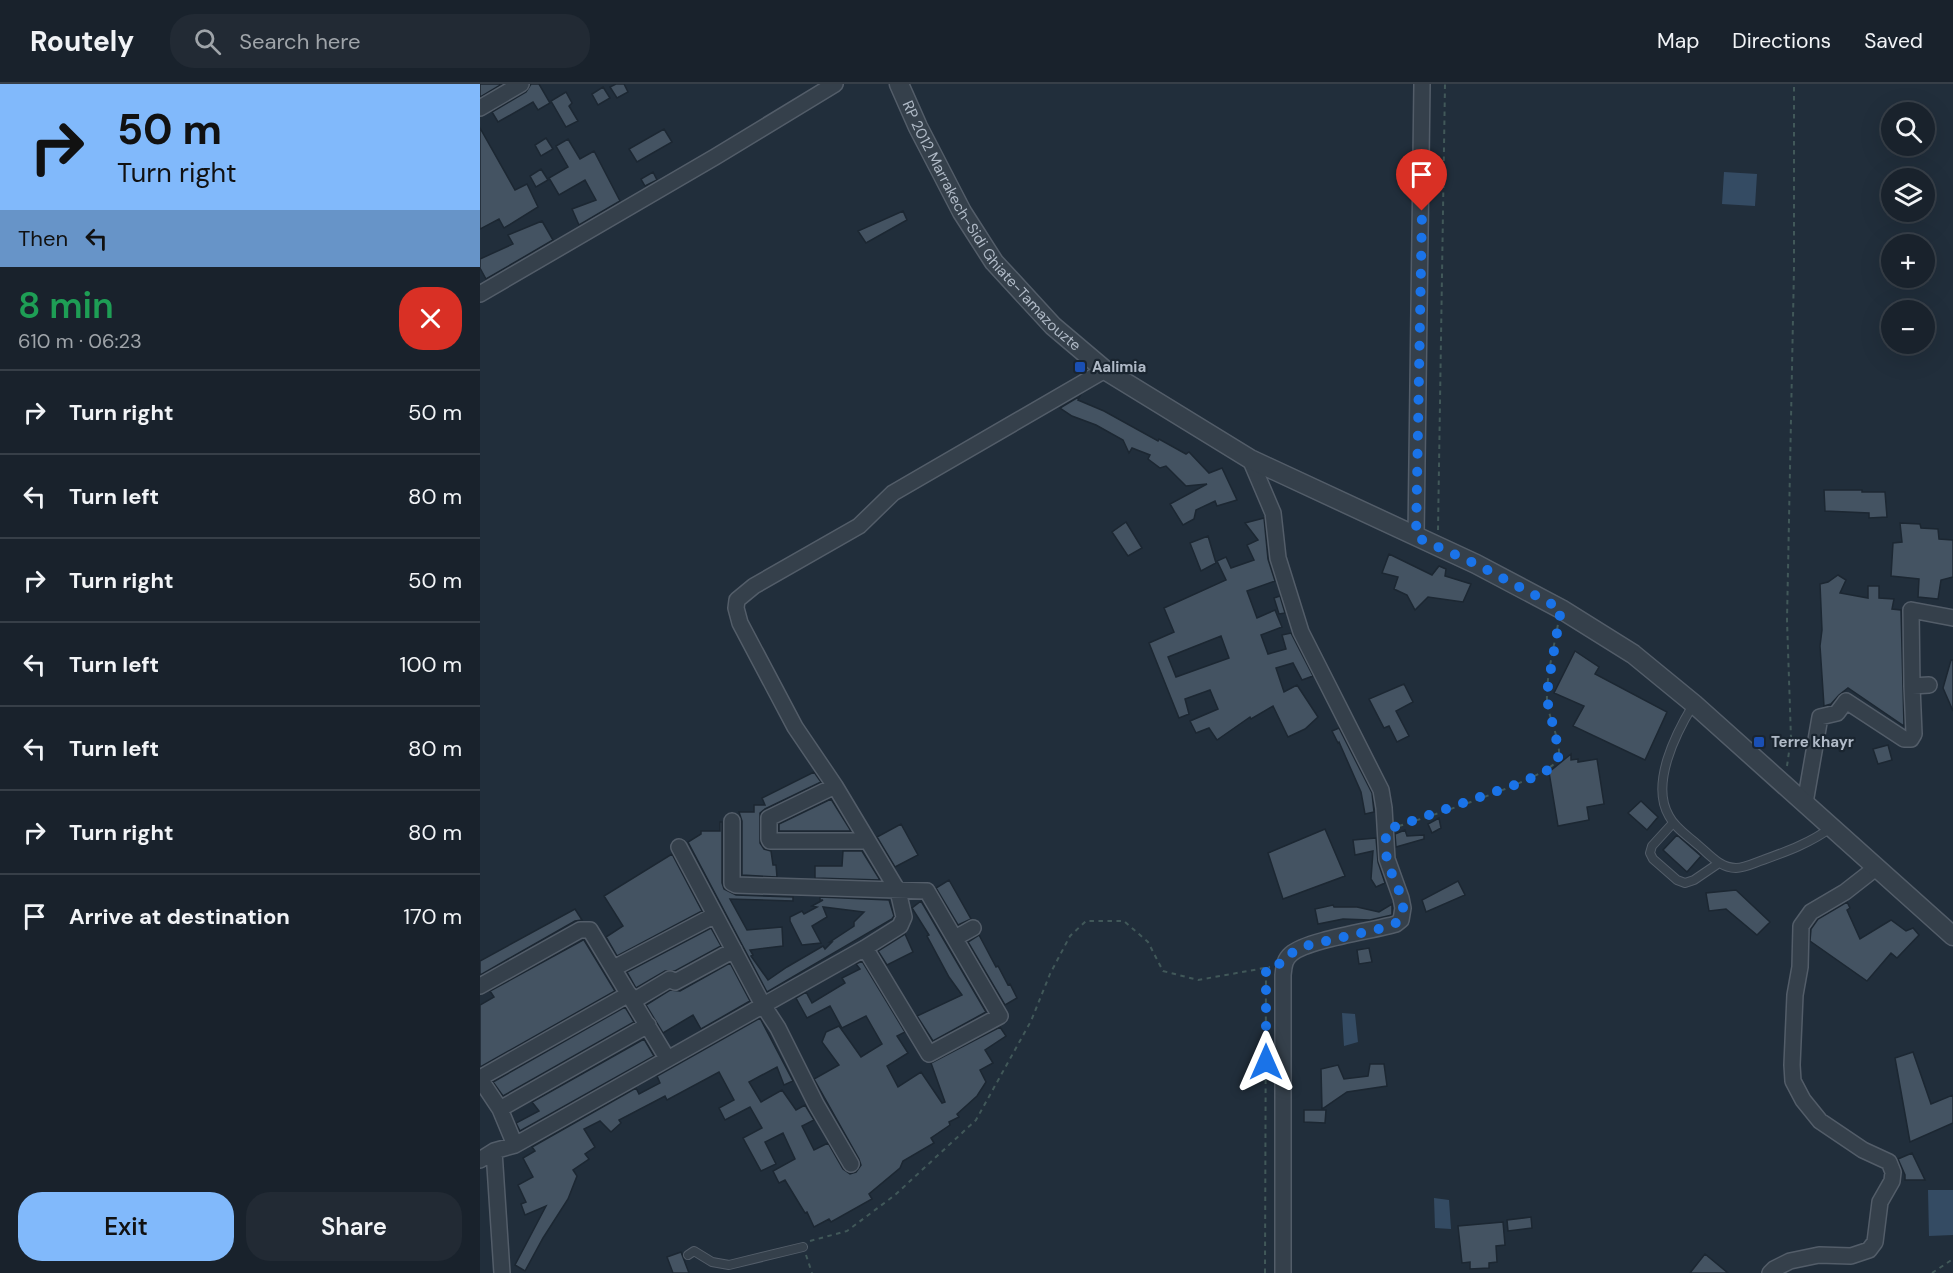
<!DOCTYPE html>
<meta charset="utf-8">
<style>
body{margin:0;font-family:"DM Sans",sans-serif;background:#222a34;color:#f1f3f6;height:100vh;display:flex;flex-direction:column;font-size:22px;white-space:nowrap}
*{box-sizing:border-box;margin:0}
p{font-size:20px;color:#9fa4a9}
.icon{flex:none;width:33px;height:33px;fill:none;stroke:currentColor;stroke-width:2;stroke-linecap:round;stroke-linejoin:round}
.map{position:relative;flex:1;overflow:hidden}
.drawer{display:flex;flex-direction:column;background:#19222c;width:480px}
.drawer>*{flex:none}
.banner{background:#81b9fb;color:#111;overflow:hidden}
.controls{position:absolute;left:1401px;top:18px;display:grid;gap:12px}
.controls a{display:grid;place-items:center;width:54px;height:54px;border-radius:50%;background:#19222c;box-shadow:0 6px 24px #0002,0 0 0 2px #373f48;font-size:30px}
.pin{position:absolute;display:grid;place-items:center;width:51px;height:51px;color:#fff;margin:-62px -26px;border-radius:50% 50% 50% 0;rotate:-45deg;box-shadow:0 0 6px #0007}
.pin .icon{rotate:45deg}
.me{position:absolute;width:66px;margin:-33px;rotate:0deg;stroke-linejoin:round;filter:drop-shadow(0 0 4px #0008)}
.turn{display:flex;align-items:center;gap:21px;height:126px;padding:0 18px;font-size:27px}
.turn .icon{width:78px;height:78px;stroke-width:2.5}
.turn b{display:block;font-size:42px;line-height:51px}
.then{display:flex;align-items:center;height:57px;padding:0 18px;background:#0003;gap:12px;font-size:22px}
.round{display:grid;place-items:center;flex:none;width:63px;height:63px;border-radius:24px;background:#222a34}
.head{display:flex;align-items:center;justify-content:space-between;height:102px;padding:0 18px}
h1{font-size:36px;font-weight:600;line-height:45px;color:#1e9e55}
.cta{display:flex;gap:12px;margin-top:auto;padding:12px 18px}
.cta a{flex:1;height:69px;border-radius:24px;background:#81b9fb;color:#111;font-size:24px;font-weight:600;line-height:69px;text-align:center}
.cta a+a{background:#222a34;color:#f1f3f6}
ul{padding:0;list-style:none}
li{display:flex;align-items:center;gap:18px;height:84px;padding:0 18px;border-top:2px solid #373f48}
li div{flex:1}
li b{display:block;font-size:22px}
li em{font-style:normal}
header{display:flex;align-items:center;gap:36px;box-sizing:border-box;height:84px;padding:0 30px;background:#19222c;border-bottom:2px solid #373f48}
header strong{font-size:28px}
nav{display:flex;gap:33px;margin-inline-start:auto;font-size:21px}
.search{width:420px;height:54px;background:#222a34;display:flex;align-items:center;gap:15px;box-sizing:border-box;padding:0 21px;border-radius:24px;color:#9fa4a9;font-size:22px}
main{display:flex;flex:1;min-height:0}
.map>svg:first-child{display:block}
.water{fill:#344b63}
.building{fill:#445362;stroke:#1c2732;stroke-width:1.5;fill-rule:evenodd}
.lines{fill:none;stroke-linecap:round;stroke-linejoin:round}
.service-casing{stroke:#535d69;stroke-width:10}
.minor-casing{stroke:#535d69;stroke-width:18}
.tertiary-casing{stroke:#535d69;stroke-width:21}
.path{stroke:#415859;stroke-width:2;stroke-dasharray:4.5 4.5;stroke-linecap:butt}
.service{stroke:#35404b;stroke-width:8}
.minor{stroke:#35404b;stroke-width:15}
.tertiary{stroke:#35404b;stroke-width:18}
.route{stroke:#1a73e8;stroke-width:10;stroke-dasharray:0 18}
.transit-dot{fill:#1a4fb4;stroke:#1a2530;stroke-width:2}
.labels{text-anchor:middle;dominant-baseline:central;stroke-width:4.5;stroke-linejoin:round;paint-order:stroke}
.street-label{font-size:15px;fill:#b0bac7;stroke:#1a2530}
.poi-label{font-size:15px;font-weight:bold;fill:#b0bac7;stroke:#1a2530;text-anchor:start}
</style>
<header>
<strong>Routely</strong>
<div class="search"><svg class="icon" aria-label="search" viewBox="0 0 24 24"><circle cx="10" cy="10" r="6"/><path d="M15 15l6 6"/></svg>Search here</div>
<nav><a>Map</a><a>Directions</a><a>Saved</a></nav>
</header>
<main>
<section class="drawer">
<div class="banner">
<div class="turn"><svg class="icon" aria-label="right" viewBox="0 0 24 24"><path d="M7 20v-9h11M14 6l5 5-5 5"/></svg><div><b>50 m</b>Turn right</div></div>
<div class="then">Then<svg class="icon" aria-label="left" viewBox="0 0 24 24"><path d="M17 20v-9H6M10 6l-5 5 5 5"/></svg></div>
</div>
<div class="head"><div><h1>8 min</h1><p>610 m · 06:23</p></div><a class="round" style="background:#d93025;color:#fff"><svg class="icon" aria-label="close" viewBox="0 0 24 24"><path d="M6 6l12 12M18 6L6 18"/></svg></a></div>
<ul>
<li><svg class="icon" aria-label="right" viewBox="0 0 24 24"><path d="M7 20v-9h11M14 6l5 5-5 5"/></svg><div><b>Turn right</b></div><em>50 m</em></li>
<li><svg class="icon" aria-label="left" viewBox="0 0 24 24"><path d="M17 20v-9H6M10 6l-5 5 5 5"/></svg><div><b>Turn left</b></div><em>80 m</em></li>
<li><svg class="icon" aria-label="right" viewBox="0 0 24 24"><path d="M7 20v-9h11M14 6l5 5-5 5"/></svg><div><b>Turn right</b></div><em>50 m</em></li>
<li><svg class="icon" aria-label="left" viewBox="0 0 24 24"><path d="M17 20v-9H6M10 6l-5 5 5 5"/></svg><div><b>Turn left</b></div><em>100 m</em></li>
<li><svg class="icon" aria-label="left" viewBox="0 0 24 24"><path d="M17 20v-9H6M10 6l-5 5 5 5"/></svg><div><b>Turn left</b></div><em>80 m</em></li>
<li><svg class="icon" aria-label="right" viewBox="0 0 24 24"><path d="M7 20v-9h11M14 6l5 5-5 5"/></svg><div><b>Turn right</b></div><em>80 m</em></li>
<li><svg class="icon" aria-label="arrive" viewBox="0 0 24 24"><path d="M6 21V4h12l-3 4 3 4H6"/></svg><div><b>Arrive at destination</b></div><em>170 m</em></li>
</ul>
<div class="cta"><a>Exit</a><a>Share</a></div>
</section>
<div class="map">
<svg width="1473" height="1189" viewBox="0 0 1473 1189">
<rect width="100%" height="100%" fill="#212e3b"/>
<path class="water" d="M1244,88L1277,90L1275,122L1242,120Z
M862,929L875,930L878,958L864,962Z
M1448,1106H1473V1151L1449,1152Z
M954,1114L969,1116L971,1145L955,1144Z"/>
<path class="building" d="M0,0H22L0,13Z
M51,0H59L70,19L58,26L53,18L18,38L12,28L46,8Z
M136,0H144L148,8L137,14L130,3Z
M123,3L130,14L118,21L112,10Z
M86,8L92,19L89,22L98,37L86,43L71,17Z
M0,44L35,106L47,100L58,123L24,144L19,135L0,145Z
M184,45L192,58L157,78L149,65Z
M66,54L73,65L61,72L55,61Z
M88,55L100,75L114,67L140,117L99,141L92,125L116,116L105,96L79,111L69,94L88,83L76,62Z
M61,85L68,96L56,103L50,92Z
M173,88L177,96L165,102L161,95Z
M423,127L427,136L386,159L378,147Z
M62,137L73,156L6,195L0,184V175L33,160L28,151Z
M600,312L598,316L624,327L678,357L679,355L706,370L709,368L729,389L742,384L757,416L737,422L735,417L716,426L714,435L703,441L690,420L727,400L706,402L686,382L680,384L668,375L670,371L652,364L649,369L643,356L616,341L592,332L580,324Z
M1344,406H1382V408H1405L1407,433L1389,434V429L1345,427Z
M784,434L788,475L795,497L767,507L777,534L795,526L802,543L781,551L788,570L806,565L802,551L811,549L833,592L822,596L813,579L796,584L804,608L817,601L838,633L825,645L808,653L793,622L771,635L770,633L737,656L729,644L716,649L710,637L738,625L730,606L705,615L709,630L699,634L669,559L694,548L684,524L746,496L737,477L746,473L751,484L774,476L767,461L778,456L765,439ZM741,552L749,574L696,593L688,573Z
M646,438L662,464L648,472L632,448Z
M1420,439L1440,440L1441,444L1458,445L1459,455L1473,456V493L1461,496L1458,515L1438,513L1439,495L1411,492L1413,459L1422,458Z
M728,452L736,479L721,487L710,459Z
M909,470L952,491L959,482L966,485L965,492L991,500L983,518L948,513L935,526L927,511L914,505L918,493L902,489Z
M1358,491L1366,496L1360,509L1388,514V502H1399V514L1414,515L1412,525L1421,526L1424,642L1368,604L1359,611L1351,620L1344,622L1340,562L1342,546L1340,500L1348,498Z
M800,512L805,529L799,530L794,514Z
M1095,567L1119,583L1115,590L1187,628L1165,676L1093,642L1104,622L1074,609Z
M1471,576H1473V627L1463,604Z
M924,600L933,618L916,627L929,652L917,658L909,642L904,644L889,615Z
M859,644L892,709L894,728L885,730L881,708L859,658L858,659L852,647Z
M1408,661L1412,676L1398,680L1393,665Z
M1091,670V676L1098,675V678L1117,675L1124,720L1107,723L1109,736L1078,742L1069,688Z
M334,688L341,698L285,725L280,729V759L284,765L291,767L293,781H296L297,793L262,791V737L259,728H274V721H285L282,714Z
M351,715L371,747H299V740Z
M1161,717L1178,733L1167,746L1148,729Z
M959,734L961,744L952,749L948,740Z
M240,738H242V799L244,805L256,811L313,813V817L250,815L267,846L302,843L303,862L270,866L273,871L271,872L288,896L307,883L343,862L345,865L352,858H350L374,842V838L384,828L343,823L347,833L332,842L341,859L322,861L310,837V833L322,827L324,830L337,823L332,822L343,816H340V813L409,816L414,832L412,835L287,908L208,758L221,750V747H240Z
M421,740L438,771L415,783L397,753Z
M845,745L865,792L803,815L788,769Z
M925,746L927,752L944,751V755L916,763L915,750Z
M1197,751L1221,772L1207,788L1183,766Z
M896,754L898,778L905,799L896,803L891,795L893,767L875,771L873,756Z
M363,767H382L400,796L335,794V782H362Z
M192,770L222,827L137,872L126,853L143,842L124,812Z
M469,796L491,835L478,841L456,804Z
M978,797L985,811L946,828L942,816Z
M1256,806L1290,838L1277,851L1246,825L1229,827L1226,809Z
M441,817L506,928L453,957L437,932L482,911L469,893L447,852L449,851L432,824Z
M1367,818L1370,824L1367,826L1380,855L1411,836L1426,847L1433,844L1439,851L1417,874L1411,869L1387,897L1330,857L1331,845L1338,835Z
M912,820V831L890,836L863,835L838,840L835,825L853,821L854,823H877L899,828Z
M95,825L102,836L95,837L0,891V877Z
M231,844L241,862L195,887H185L156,904L147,888Z
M425,850L433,868L407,881L398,867Z
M499,851L516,883L518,882L528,901L530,900L537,914L525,921L488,858Z
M103,856H104L135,907L0,983V921L14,913L10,907Z
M889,864L892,878L879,880L877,866Z
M382,877L425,948L417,952L428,969L407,982L418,1003L441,988L462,1019L465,1018L451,979L520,943L526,952L505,966L513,979L500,986L506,998L497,1012L477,1030L479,1033L469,1038L470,1041L451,1054L454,1059L423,1077L420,1084L389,1110L392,1115L351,1138L349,1135L334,1143L327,1128L325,1129L305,1096L299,1099L293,1087L315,1075L303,1049L285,1058L296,1080L281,1087L263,1054L282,1044L270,1023L245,1036L239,1024L254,1016L239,988L187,1016L185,1012L139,1036L141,1039L131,1048L120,1037L104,1045L115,1063L105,1070L109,1075L93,1086L97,1092L88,1115L63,1154L45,1187L35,1181L66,1122L45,1131L41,1120L46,1118L38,1101L53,1093L43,1074L55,1067L52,1063L156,1004L159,1010L180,999L177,992L280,934L313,997L304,1001L297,983L269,998L281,1018L302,1006L316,1026L325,1021L334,1036L322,1042L334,1066L348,1059L363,1085L370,1090L376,1088L381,1081L379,1075L334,995L359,981L342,958L346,948L359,942L381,973L402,960L386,932L362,944L350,922L327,934L316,914L326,908L332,919L365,899L362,894L380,885L376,880Z
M250,879L270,917L221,945L213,931L183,949L166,921L190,906L200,907Z
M145,923L154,938L23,1012L13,998Z
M164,955L174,972L40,1047L36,1039L59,1027L52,1018Z
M1433,968L1451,1020L1473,1011V1039L1430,1058L1415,974Z
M890,980H904L907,1002L867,1008L842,1025L841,985L858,981L864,995L888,992Z
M824,1026H846L845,1039L824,1038Z
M1432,1069L1445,1096H1425V1091L1418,1075Z
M1051,1133L1052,1144L1028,1147L1027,1136Z
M1023,1138L1025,1161L1016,1162L1017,1178L1009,1179V1184L990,1185V1178L982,1179L978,1142Z
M201,1168L209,1189H193L187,1173Z
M1225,1170L1248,1189H1210Z"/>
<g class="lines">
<defs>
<path id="service" d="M1213,621C1196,649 1170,700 1189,732C1195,744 1208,752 1218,761C1230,771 1240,784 1256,784C1265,784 1274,779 1283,776C1308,767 1330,759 1352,743
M1193,739L1172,762L1170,769L1173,775L1197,796L1205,799L1214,796L1239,779
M208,1171L214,1167L232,1178L249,1181L323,1163"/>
<path id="minor" d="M0,24L41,0
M0,210L235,73L355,0
M770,375L793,429L798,474L821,548L901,706L904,724L907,775L921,814L923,824L921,836L916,840C891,847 827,856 811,870C804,876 804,883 803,891V1189
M936,453L942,0
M1432,602L1431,526L1473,534
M355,702L289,734V755L290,757H388
M1325,719L1340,633L1357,629L1366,617L1424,655H1431L1434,650L1432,602L1449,601
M252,737V799L256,801L447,807L520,932L449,970L385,864
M199,763L283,921L298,944L336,1020L371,1080
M475,854L493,844
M134,884L235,831
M0,902L100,846H110L187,974
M153,917L190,895L195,898L254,866
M0,994L149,910
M0,995L20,1025L35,1061
M20,1025L168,941
M14,1067L22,1189
M0,1076L14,1067L35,1061L385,864L420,842L424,833L418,807L355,702L315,643L260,539L256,524L257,516L274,502L379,442L413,409L625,286
M1290,1189L1294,1185L1310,1177L1339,1171L1371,1172L1389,1166L1395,1158L1400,1118L1412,1097L1413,1088L1409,1078L1383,1066L1340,1037L1323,1016L1313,997L1312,981L1315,911L1320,883L1321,842L1331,828L1365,808L1397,783"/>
<g id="tertiary">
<path id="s1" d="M419,0L438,43L482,128L514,178L573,242L625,286L770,375L996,480L1081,525L1153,570L1214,620L1473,852"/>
</g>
</defs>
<use href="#service" class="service-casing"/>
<use href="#minor" class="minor-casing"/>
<use href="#tertiary" class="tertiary-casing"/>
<path class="path" d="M958,446L965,0
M1307,682L1311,654L1307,536L1314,184V0
M919,742C944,734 1071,694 1078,675C1083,661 1068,633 1067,617C1066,592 1074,564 1078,540
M330,1157L367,1147L415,1111L496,1036L551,937L570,890L590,852L606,837H644L668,858L683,887L718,896L790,883
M326,1171L332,1189
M785,1189L786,884
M1452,1189L1473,1175"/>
<use href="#service" class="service"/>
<use href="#minor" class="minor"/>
<use href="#tertiary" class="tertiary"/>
</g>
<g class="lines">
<path class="route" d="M786,978V884L805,878L810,870L825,862L907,843C941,833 911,797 907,775C905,766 906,755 906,746L1043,698L1070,685L1078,674L1079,667L1067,616L1068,602L1081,525L996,480L936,453L942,127"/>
</g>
<g class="transit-dot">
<rect x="594" y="277" width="12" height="12" rx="3"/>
<rect x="1273" y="652" width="12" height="12" rx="3"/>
</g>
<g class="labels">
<g class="street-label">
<text stroke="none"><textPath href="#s1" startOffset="171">RP 2012 Marrakech-Sidi Ghiate-Tamazouzte</textPath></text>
</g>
<g class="poi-label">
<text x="612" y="283">Aalimia</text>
<text x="1291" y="658">Terre khayr</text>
</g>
</g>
</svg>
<div class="controls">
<a><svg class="icon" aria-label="search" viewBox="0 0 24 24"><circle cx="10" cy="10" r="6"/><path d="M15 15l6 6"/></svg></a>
<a><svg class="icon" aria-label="layers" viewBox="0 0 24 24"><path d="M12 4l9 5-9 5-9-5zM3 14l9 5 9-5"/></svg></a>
<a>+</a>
<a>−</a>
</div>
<div class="pin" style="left:942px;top:127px;background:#d93025"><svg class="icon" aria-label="arrive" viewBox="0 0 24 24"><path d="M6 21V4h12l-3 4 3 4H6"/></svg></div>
<svg class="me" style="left:786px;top:978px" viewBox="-20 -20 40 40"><path d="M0-17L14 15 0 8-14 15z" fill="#1a73e8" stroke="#fff" stroke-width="4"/></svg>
</div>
</main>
